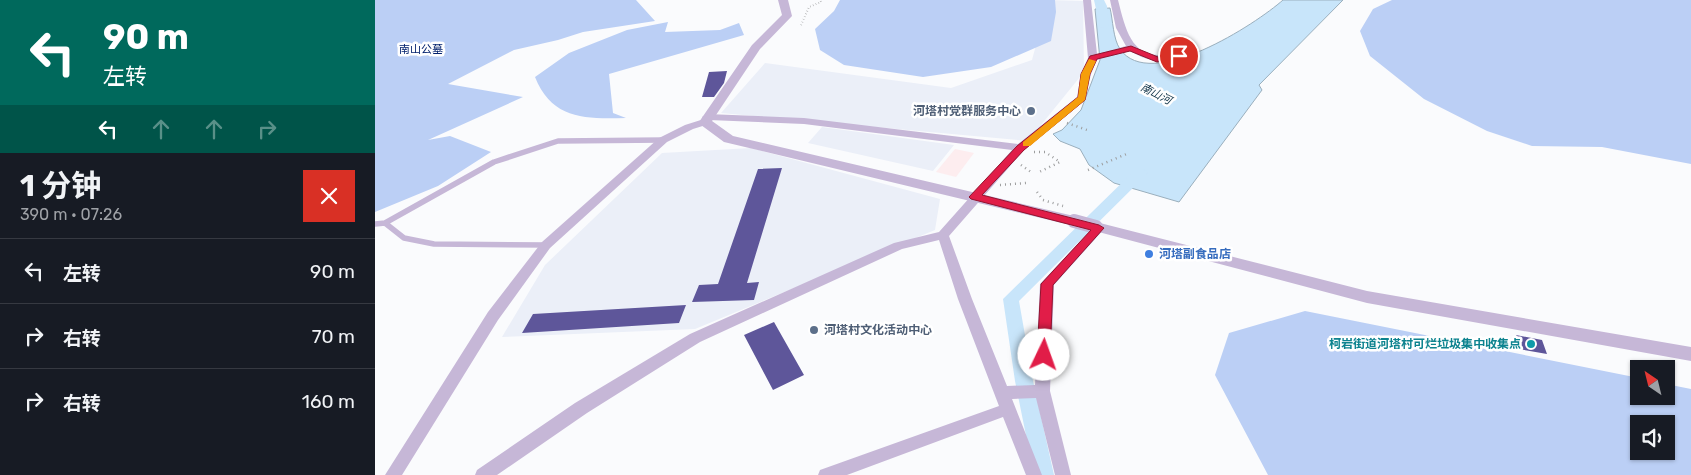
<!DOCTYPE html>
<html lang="zh">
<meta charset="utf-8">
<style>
body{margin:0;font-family:Rubik,"Noto Sans SC",sans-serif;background:#20242c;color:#f1f3f6;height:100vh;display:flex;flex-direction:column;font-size:19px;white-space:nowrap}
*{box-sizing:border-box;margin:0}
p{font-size:16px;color:#9ea1a6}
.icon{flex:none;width:28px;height:28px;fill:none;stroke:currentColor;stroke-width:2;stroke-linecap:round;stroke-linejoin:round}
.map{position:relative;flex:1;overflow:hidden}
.details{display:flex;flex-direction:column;background:#171b24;width:375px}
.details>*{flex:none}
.top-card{background:#00695c;color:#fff;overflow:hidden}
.needle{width:32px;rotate:325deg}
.controls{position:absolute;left:1255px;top:360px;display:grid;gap:10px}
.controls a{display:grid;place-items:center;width:45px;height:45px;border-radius:0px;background:#171b24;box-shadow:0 1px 4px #0004;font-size:25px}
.pin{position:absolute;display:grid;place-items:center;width:42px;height:42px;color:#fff;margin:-21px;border:2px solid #fff;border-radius:50%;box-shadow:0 1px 5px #0007}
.me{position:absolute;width:55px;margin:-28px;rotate:3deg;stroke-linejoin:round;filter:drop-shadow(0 0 4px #0008)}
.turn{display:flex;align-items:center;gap:18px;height:105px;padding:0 20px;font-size:22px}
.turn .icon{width:65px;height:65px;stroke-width:2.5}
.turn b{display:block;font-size:35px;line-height:42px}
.lanes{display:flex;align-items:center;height:48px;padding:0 20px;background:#0003;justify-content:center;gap:25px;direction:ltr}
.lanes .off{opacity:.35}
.round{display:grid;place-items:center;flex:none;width:52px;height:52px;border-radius:0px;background:#20242c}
.head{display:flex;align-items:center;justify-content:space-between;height:85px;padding:0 20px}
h1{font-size:30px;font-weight:700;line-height:38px}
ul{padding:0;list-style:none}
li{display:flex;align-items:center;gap:15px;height:65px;padding:0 20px;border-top:1px solid #363941}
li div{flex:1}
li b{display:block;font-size:19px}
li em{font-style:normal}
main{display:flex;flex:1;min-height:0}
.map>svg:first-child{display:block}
.commercial{fill:#fdedef}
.built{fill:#ebeff8}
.green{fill:#bbcff5;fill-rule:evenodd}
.water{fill:#c8e5fa;stroke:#9aafbd}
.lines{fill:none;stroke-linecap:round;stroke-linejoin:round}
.canal{fill:#c8e5fa;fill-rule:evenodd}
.building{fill:#5e569a}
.path-far1{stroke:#9c9d9e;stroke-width:2;stroke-dasharray:0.5 2.5;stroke-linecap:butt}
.path{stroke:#9c9d9e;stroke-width:2.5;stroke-dasharray:1 4;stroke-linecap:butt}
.service{stroke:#c6b7d7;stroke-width:5.5}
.minor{fill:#c6b7d7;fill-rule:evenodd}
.tertiary{fill:#c6b7d7;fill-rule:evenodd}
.tertiary-bridge{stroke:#c6b7d7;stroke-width:14}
.route{fill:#e11d48;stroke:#92132f}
.slow{fill:#f59e0b}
.service-dot{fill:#5c6f8a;stroke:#fff;stroke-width:2}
.shop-dot{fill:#3f7fe0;stroke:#fff;stroke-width:2}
.culture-dot{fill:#0f9aa8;stroke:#fff;stroke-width:2}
.labels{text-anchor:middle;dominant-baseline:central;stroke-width:5;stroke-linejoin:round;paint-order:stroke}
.far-park-label{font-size:11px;fill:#02206c;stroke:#fff}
.far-water-label{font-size:11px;font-style:italic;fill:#0a2e43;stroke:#fff}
.service-label{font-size:12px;font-weight:bold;fill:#4e5e75;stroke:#fff;text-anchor:end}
.shop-label{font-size:12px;font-weight:bold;fill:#366cbe;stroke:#fff;text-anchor:start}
.culture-label{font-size:12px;font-weight:bold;fill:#0d838f;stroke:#fff;text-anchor:end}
</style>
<main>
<section class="details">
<div class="top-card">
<div class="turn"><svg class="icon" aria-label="left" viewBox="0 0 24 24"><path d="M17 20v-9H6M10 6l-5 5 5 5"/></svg><div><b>90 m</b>左转</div></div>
<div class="lanes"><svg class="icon" aria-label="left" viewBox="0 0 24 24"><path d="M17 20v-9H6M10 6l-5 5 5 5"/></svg><svg class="icon off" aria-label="ahead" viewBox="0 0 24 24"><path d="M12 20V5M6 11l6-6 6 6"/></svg><svg class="icon off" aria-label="ahead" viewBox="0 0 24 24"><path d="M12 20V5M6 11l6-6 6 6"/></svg><svg class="icon off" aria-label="right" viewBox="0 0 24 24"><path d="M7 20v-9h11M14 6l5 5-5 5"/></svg></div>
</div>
<div class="head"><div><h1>1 分钟</h1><p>390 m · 07:26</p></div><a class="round" style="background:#d93025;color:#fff"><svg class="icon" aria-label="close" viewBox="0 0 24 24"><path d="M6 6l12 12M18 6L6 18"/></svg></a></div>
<ul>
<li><svg class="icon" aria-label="left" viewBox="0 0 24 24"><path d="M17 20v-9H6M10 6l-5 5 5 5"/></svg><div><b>左转</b></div><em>90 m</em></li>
<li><svg class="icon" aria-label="right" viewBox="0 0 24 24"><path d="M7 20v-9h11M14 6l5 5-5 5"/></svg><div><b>右转</b></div><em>70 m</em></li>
<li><svg class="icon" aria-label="right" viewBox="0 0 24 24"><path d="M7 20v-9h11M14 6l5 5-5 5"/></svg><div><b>右转</b></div><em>160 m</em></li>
</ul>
</section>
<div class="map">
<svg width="1316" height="475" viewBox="0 0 1316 475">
<rect width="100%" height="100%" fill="#fafbfd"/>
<path class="commercial" d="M580,149L599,153L581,177L561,172Z"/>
<path class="built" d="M673,0L708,1L709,72L653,141L346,113L390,63L576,88L657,60Z
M447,127L579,145L558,171L433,143Z
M376,148L565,199L560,230L320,329L127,337L170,265L287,153Z"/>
<path class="green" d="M0,0H261L280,21L208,32L183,40L139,50L73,84L148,97L53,140L75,136L116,152L63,186L0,212Z
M465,0H680L681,12L676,41L616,67L548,77L469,65L445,50L440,29L459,11Z
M1017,0H1316V164L1227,147L1157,146L1112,131L1049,99L995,56L985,31L998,9Z
M293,22L290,32L345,30L364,23L369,35L234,74L238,113L251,118C211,119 177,120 160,77L194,53L252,30Z
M930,311L1264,378V396H1291V384L1316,389V475H893L840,375L854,333ZM1264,424H1291V451H1264Z"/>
<path class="water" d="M908,0H968L884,85L887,90L804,202L739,183L714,165L705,149L685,141L678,134L687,130L706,110L725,60L720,9L735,8C738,20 738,39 745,49C775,93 881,24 908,0Z"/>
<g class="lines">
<path class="canal" d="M719,0H729L732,6L734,29L725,27Z
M766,168L773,172L771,175L644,301L658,381L679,475H659L640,381L628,299L761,169Z"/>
</g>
<path class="building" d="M352,71L349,83L339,97H327L334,72Z
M407,168L372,283L384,282L379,300L317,302L324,285L343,284L383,169Z
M311,305L304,323L147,333L158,314Z
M399,322L429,375L398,390L369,335Z
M1141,335L1167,340L1172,354L1144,349Z"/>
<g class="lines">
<path class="path-far1" d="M426,25L434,7L446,2L445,0"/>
<path class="path" d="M692,123L715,131
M659,152H670L685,162L662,173
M646,165L656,172
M713,170L754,153
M625,185L651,183
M662,192L668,200L688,206"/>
<path class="service" d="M10,223L119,162L183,141L288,140
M0,224L10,223L29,238L59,244L171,245"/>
<path class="minor" d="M708,0H716L722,54L751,46L741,28L735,0H743C752,36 759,65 804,52L809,55C794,68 770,60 755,51L722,60L716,74L710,100L649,150L574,236L597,299L632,386L660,385L665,284L720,225L724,224L730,228L679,285L675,391L696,475H680L661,398L637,399L667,475H651L628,417L472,475H443L445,470L624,406L583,299L564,240L527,249L325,342L212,413L122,475H100L102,470L200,403L315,334L519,243L564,232L637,150L429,124L334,120V124L318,129L292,142L175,248L123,320L27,475H10L113,312L167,242L284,138L310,125L329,119L327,117L332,114L429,118L643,144L702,97L706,74L713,58Z"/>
<path class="tertiary" d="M403,0H413L417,16L385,49L337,121L358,136L699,216L706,221L704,224L699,226L349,142L326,125L324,122L377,45L407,15Z
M721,222L992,291L1316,347V361L992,303L716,230L714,227L716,224Z"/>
<path class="tertiary-bridge" d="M699,221L721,227"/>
</g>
<path class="route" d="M756,46L783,57L804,53L808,56L782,62L755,51L722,59L715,74L710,100L649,150L607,195L724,225L729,228L678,285L675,355L669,361L662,355L666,284L716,230L596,199L594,197L642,146L703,97L706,74L715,56Z"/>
<path class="slow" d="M714,59L721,61L715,74L710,100L655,146H648V142L703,97L706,74Z"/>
<g class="service-dot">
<circle cx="656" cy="111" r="5"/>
<circle cx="439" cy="330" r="5"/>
</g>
<circle class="shop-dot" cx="774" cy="254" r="5"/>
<circle class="culture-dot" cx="1156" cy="344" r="5"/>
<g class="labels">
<g class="far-park-label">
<text x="46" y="49">南山公墓</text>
</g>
<g class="far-water-label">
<text transform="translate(781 94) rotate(27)">南山河</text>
</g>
<g class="service-label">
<text x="646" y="111">河塔村党群服务中心</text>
<text x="449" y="330" text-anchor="start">河塔村文化活动中心</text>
</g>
<g class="shop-label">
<text x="784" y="254">河塔副食品店</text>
</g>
<g class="culture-label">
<text x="1146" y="344">柯岩街道河塔村可烂垃圾集中收集点</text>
</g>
</g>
</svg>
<div class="controls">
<a><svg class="needle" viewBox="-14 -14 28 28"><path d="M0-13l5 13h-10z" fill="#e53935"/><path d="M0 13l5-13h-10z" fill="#9ea1a6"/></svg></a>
<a><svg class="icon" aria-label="sound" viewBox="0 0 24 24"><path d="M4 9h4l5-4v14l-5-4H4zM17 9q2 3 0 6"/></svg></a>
</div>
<div class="pin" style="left:804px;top:56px;background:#d93025"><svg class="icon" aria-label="arrive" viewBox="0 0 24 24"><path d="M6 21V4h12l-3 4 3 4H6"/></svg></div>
<svg class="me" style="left:669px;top:355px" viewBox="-20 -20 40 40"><circle r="19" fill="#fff"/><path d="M0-13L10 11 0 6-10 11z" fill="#e11d48"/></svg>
</div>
</main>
